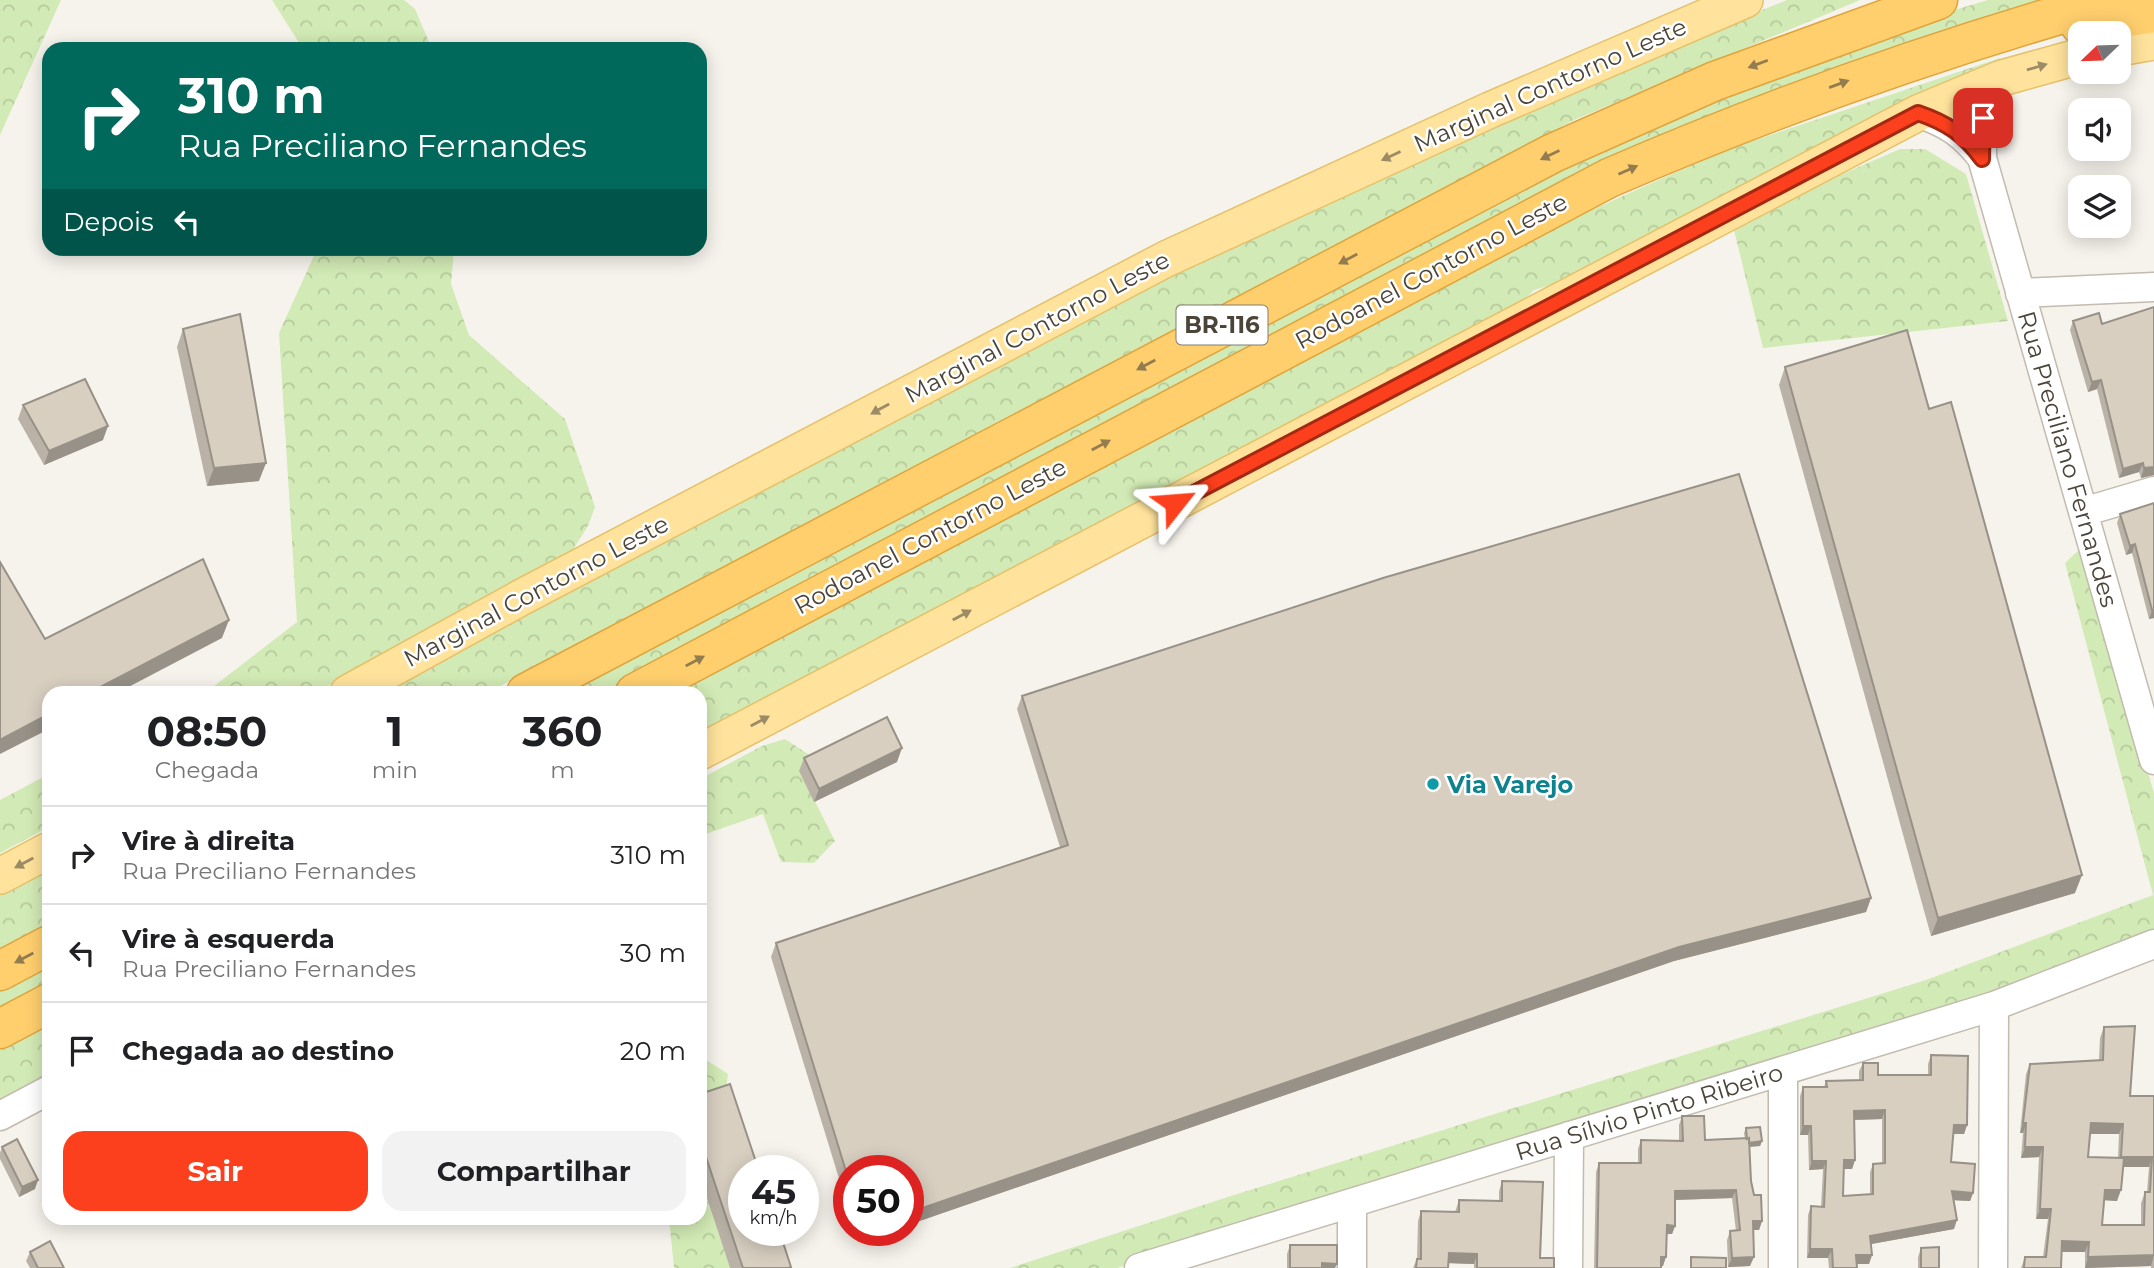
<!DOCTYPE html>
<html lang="pt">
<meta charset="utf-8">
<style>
body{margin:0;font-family:Montserrat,sans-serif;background:#f2f2f2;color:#202124;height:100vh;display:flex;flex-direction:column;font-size:26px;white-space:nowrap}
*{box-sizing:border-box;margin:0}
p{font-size:23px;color:#757577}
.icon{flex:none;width:38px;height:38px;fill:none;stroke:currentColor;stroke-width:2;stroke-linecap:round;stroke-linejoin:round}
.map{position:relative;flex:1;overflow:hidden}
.sheet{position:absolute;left:42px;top:686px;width:665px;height:539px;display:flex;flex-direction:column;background:#fff;border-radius:21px;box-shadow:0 4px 18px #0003}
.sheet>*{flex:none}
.hud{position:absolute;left:42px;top:42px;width:665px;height:214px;border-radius:21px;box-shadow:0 4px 18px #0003;background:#00695c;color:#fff;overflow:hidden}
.needle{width:46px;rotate:247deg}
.controls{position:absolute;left:2068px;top:21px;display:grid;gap:14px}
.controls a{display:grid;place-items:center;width:63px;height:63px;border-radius:14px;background:#fff;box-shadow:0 4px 18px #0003;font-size:35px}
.speed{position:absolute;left:728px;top:1155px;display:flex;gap:14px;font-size:35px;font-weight:700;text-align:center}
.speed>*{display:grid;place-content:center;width:91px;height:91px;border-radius:50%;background:#fff;box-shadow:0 4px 18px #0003;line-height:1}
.speed small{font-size:18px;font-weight:400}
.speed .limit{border:10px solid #d22;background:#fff;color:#111}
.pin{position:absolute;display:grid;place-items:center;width:60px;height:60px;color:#fff;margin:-30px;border-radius:14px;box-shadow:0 4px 10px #0006}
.me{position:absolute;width:77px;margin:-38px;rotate:62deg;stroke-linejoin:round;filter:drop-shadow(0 0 5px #0008)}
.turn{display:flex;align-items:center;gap:24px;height:147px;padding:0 21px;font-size:32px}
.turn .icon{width:91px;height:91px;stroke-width:2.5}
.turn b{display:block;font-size:49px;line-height:60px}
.then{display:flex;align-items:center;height:66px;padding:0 21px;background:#0003;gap:14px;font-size:26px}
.eta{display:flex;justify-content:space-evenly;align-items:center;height:119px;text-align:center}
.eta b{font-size:42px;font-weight:700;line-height:49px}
.cta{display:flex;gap:14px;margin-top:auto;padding:14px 21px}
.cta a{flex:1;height:80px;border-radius:21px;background:#fc3f1d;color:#fff;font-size:28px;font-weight:700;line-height:80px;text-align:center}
.cta a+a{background:#f2f2f2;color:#202124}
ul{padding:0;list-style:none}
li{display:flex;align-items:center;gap:21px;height:98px;padding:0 21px;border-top:2px solid #e0e0e0}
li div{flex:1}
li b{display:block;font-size:26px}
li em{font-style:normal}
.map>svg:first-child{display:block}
.forest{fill:url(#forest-crowns)}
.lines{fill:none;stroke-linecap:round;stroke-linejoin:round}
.minor-casing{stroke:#c2bbae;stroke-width:31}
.major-casing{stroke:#e6c16a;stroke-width:38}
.highway-casing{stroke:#e0a43c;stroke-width:41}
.minor{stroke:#fff;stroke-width:28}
.major{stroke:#ffe39c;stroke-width:35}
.highway{stroke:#ffcf6e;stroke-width:38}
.wall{fill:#bab2a6;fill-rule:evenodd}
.shaded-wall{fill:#979187}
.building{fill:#d8cfc1;stroke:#979187;stroke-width:2;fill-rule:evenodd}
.oneway{fill:#937c4e}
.oneway2{fill:#9c8c66}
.route-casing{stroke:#a42913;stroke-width:18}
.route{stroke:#fc3f1d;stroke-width:12}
.culture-dot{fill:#0f9aa8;stroke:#fff;stroke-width:2.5}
.labels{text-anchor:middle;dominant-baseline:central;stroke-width:5;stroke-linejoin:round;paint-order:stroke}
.shield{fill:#fff;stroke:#817c74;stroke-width:2}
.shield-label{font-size:23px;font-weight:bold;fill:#4b4439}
.street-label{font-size:24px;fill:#4b4439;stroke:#fff}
.culture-label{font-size:24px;font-weight:bold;fill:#0d838f;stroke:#fff;text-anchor:start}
</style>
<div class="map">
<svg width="2154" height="1268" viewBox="0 0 2154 1268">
<defs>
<pattern id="forest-crowns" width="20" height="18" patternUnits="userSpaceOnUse" patternTransform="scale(1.75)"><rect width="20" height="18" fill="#d2eab5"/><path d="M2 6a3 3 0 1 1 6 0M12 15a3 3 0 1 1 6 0" fill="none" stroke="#b6ca9c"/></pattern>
</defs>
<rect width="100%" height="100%" fill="#f6f3ec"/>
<path class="forest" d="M0,0H61L0,135Z
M272,0H404L415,9L432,49H303Z
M1787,0H1860L1574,120L487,693H382L1188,262L1657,53Z
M1988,0H2083L1927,45L1076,445L610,693H554C788,570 1022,448 1257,325C1493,201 1731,75 1988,0Z
M2000,58L2005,71L1584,275L1534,290L1503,321L700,745V693H674L1442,287L1594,209L1723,151Z
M1900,149H1925L1966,174L2008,321L1763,348L1732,222Z
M317,249H454L451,284L469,335L565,419L595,507L588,526L567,559L315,693H205L297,622L279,333Z
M2082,547L2154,793V936L1994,998L1117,1268H1010L1234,1195L1926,980L2153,895L2065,563Z
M785,739L808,754L815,764L800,772L835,841L814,863L781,862L763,814L700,836V779L762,746Z
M49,774V827L0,853V800Z
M49,865V928L0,954V890Z
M49,959V989L0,1014V985Z
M49,1025V1078L0,1104V1049Z
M700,1056L728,1074L724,1102L700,1109Z
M700,1177L730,1268H674L669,1218H700Z"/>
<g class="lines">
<defs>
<path id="minor" d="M2002,78L1982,118V158L2154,760
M1918,113C1947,123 1964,134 1982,158
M2020,293L2154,287
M2083,512L2154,491
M0,1116L49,1090
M1139,1268L1994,1006L2154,944
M1352,1268V1203
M1568,1268L1569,1136
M1783,1268V1071
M1993,1268L1994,1006"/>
<path id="major" d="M2119,48L2154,42
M348,693L522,597L1166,259L1490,110L1745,0
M700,752L1918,113L2002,78L2081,56
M0,876L49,850"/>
<path id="highway" d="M2080,25L2154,13
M526,693L1553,153L1715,81L1938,0
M635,693L1609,178C1773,107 1939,48 2111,0
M0,971L49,945
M0,1029L49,1003"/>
</defs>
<use href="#minor" class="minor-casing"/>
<use href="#major" class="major-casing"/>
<use href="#highway" class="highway-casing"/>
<use href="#minor" class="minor"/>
<use href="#major" class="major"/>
<use href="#highway" class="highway"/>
</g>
<path class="wall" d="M2154,307V475L2141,478L2139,472L2119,478L2097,389L2088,392L2070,330L2073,321L2102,324Z
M183,329L259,481L207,486L177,347Z
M1785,367L1929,409L2075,893L1931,936L1779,385Z
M23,405L103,440L44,465L18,419Z
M2154,503V618L2149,619L2132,553L2126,555L2117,523L2120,514Z
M1022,696L1871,898L1866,912L1674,961L908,1225V1171H849V1211L771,957L776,943L1060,847L1017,709Z
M804,758L897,762L814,802L799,771Z
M2104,1027L2130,1096H2154V1268H2151V1266L2085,1268V1252H2061V1268H2021L2025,1257H2043L2048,1219H2036L2039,1157L2021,1158L2023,1133H2020L2026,1074L2030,1064L2099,1060L2100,1038ZM2090,1134H2119L2118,1158L2088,1157ZM2123,1167H2149L2147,1192H2145L2141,1203V1225H2102L2104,1200L2117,1201Z
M1931,1055L1967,1125L1964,1134H1953L1951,1162L1973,1193L1970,1201L1954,1200V1229L1871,1244L1872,1255L1869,1264H1857V1268H1829L1828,1258H1807L1808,1215L1811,1206L1821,1207L1823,1169L1809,1170L1808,1135H1800V1096L1803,1087H1824L1826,1081L1859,1080V1071L1863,1063L1878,1075H1928V1064ZM1882,1119V1163L1873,1164L1870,1172V1194L1843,1196L1844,1169H1852L1855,1160V1120Z
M700,1094L791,1268H730L700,1177Z
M1682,1116L1705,1140L1745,1139L1744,1133L1746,1128L1762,1141L1760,1146L1749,1147L1751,1181L1762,1221L1759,1230H1753L1750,1266L1728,1267L1727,1240L1730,1231H1736L1732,1198L1675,1200V1226L1672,1234H1667L1663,1266H1661V1268H1594L1596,1172L1599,1163H1638V1149L1641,1140H1679V1125Z
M2,1147L35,1189L19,1197L0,1159V1153Z
M1502,1181L1540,1258L1554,1268H1474V1264L1448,1263V1268H1413L1417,1259L1418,1221L1421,1211L1455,1212L1459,1200L1499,1201V1191Z
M854,1230H893L858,1242Z
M1290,1245L1335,1268H1287V1254Z
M1921,1248L1939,1268H1918V1257Z
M30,1252L64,1268H30L26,1261Z"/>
<path class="shaded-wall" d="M2101,380L2097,389L2088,392L2092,382Z
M108,426L103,440L44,465L49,451Z
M266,463L259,481L207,486L214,468Z
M2143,463L2139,472L2119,478L2123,469Z
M2154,467V475L2141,478L2144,468Z
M2135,544L2132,553L2126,555L2130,546Z
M2152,610H2154V618L2149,619Z
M229,620L222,638L117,693H89Z
M49,714V729L0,754V740Z
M902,748L897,762L814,802L819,789Z
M2082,875L2075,893L1931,936L1938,918Z
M1871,898L1866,912L1674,961L908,1225V1213L1679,947Z
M1885,1110L1882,1119L1851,1120L1854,1111Z
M2023,1123H2026L2023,1133H2020Z
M2091,1123L2123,1124L2119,1134H2087Z
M1954,1125H1967L1964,1134H1950Z
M1803,1126H1811L1808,1135H1800Z
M1762,1141L1760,1146L1746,1147L1748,1143Z
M2025,1147H2043L2039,1157L2021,1158Z
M2121,1157H2152L2149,1167H2117Z
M1844,1160H1855L1852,1169H1841Z
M1812,1161H1826L1823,1169L1809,1170Z
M38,1180L35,1189L19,1197L22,1187Z
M1736,1190L1732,1198L1672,1200L1675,1191Z
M2105,1190H2121L2117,1201L2101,1200Z
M1952,1191L1973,1193L1970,1201L1949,1200Z
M2040,1209H2051L2048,1219H2036Z
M1957,1220L1954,1229L1866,1245L1870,1236Z
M1753,1221H1762L1759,1230H1750Z
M1667,1225L1675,1226L1672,1234H1663Z
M863,1230H893L858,1242Z
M2062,1241L2089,1242L2085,1252H2058Z
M1810,1249H1832L1828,1258H1807Z
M1449,1253L1477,1254L1474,1264L1445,1263Z
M1856,1255H1872L1869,1264H1853Z
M2154,1255L2151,1266L2085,1268L2088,1257Z
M1661,1257H1666L1663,1266H1658Z
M1754,1257L1750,1266L1728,1267L1732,1258Z
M1322,1263L1337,1264L1335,1268H1320Z"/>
<path class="building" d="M2154,307V467L2144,468L2143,463L2123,469L2101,380L2092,382L2073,321L2099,313L2102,324Z
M240,314L266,463L214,468L183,329Z
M1907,330L1929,409L1951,402L2082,875L1938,918L1785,367Z
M85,379L108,426L49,451L23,405Z
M1739,474L1871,898L1679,947L908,1213V1171H849V1181L776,943L1068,845L1022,696L1383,578Z
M2154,503V610H2152L2135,544L2130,546L2120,514Z
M203,559L229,620L89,693H49V714L0,740V562L45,639Z
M887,717L902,748L819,789L804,758Z
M2135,1026L2130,1096H2154V1255L2088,1257L2089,1242L2062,1241L2061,1268H2024L2025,1257H2046L2051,1209H2040L2043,1147H2025L2026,1123H2023L2030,1064L2103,1060L2104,1027ZM2091,1123L2123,1124L2121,1157H2152L2150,1192H2145L2144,1225H2102L2105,1190H2121L2124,1158L2088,1157Z
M1931,1055L1968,1056L1967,1125H1954L1951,1162L1975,1164L1973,1193L1952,1191L1957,1220L1870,1236L1872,1255H1856L1857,1268H1833L1832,1249H1810L1811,1206L1824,1207L1826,1161H1812L1811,1126H1803V1087H1827L1826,1081L1863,1080V1063H1878V1075H1931ZM1885,1110V1163L1873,1164V1194L1843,1196L1844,1160H1855L1854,1111Z
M730,1084L759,1171H744V1230H779L791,1267L788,1268H743L700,1139V1094Z
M1682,1116H1704L1705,1140L1749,1138L1751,1181L1754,1195H1761L1762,1221H1753L1754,1257L1732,1258L1730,1231L1740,1230L1736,1190L1675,1191V1226L1667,1225L1666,1257H1661V1268H1597L1599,1163H1641V1140L1683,1141Z
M1760,1127L1762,1141L1749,1143V1138L1747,1139L1746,1128Z
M17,1139L38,1180L22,1187L2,1147Z
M1502,1181L1543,1182L1540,1258H1554V1268H1477V1254L1449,1253L1448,1268H1416L1417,1259H1421V1211L1459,1212V1200L1502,1201Z
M50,1241L64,1268H38L30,1252Z
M1290,1245H1337V1264L1322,1263V1268H1290Z
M1939,1247V1268H1921V1248Z
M1691,1257L1726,1258V1268H1691Z"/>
<defs><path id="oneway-solid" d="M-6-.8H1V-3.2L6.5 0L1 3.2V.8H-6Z" transform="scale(1.75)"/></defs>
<g class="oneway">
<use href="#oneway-solid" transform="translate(1758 64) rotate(159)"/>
<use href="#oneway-solid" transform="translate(1839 84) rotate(-20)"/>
<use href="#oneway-solid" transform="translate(1550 155) rotate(154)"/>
<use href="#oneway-solid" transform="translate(1628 170) rotate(-24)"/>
<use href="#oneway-solid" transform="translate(1348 259) rotate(152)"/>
<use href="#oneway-solid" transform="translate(1146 365) rotate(152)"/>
<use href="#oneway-solid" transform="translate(1101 445) rotate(-28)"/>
<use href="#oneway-solid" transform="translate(695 661) rotate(-28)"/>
<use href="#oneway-solid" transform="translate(24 958) rotate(152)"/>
</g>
<g class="oneway2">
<use href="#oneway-solid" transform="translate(2037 67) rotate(-16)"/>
<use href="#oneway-solid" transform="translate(1391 156) rotate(155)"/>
<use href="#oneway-solid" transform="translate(880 409) rotate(151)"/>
<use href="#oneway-solid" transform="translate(962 615) rotate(-28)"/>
<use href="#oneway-solid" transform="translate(760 721) rotate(-28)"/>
<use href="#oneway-solid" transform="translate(24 863) rotate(152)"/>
</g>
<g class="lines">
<defs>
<path id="route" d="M1175,503L1918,113C1947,123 1964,134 1982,159L1983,118"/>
</defs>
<use href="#route" class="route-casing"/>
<use href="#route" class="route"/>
</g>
<circle class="culture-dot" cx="1433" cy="784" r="7"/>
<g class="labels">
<rect class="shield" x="1176.5" y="305.5" width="91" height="39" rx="5"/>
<g class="shield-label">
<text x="1222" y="325">BR-116</text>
</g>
<g class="street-label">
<text transform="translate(1550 85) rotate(-24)">Marginal Contorno Leste</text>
<text transform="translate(1431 271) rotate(-28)">Rodoanel Contorno Leste</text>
<text transform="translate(1037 327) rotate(-28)">Marginal Contorno Leste</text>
<text transform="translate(2068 459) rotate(74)">Rua Preciliano Fernandes</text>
<text transform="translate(930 536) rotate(-28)">Rodoanel Contorno Leste</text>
<text transform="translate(536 591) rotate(-28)">Marginal Contorno Leste</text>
<text transform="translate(1649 1112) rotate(-17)">Rua Sílvio Pinto Ribeiro</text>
</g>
<g class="culture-label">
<text x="1447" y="784">Via Varejo</text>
</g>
</g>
</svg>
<div class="controls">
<a><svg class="needle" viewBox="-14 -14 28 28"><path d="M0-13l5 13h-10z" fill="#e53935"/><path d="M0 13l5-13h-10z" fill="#757577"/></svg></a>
<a><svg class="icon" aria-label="sound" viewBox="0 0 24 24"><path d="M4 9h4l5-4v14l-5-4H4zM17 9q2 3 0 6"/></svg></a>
<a><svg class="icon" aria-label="layers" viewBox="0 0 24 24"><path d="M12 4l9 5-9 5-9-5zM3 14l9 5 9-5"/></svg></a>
</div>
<div class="speed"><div>45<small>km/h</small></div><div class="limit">50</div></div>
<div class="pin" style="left:1983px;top:118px;background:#d93025"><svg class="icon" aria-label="arrive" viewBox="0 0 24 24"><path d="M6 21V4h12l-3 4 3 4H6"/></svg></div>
<svg class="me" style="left:1175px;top:503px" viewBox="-20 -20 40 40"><path d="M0-17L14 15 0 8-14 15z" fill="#fc3f1d" stroke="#fff" stroke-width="4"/></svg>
<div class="hud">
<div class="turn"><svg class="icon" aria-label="right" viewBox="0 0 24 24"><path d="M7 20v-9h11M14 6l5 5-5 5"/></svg><div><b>310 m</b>Rua Preciliano Fernandes</div></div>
<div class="then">Depois<svg class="icon" aria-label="left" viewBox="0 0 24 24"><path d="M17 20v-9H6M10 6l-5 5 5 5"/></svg></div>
</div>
<section class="sheet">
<div class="eta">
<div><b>08:50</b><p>Chegada</p></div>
<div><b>1</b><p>min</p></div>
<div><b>360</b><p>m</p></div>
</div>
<ul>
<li><svg class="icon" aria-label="right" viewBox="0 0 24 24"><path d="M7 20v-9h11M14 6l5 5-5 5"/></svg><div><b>Vire à direita</b><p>Rua Preciliano Fernandes</p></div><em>310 m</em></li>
<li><svg class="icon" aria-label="left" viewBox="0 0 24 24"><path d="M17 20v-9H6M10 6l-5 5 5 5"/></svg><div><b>Vire à esquerda</b><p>Rua Preciliano Fernandes</p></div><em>30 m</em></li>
<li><svg class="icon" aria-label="arrive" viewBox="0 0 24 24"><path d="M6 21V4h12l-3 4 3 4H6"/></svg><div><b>Chegada ao destino</b></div><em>20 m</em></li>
</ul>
<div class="cta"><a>Sair</a><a>Compartilhar</a></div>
</section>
</div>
